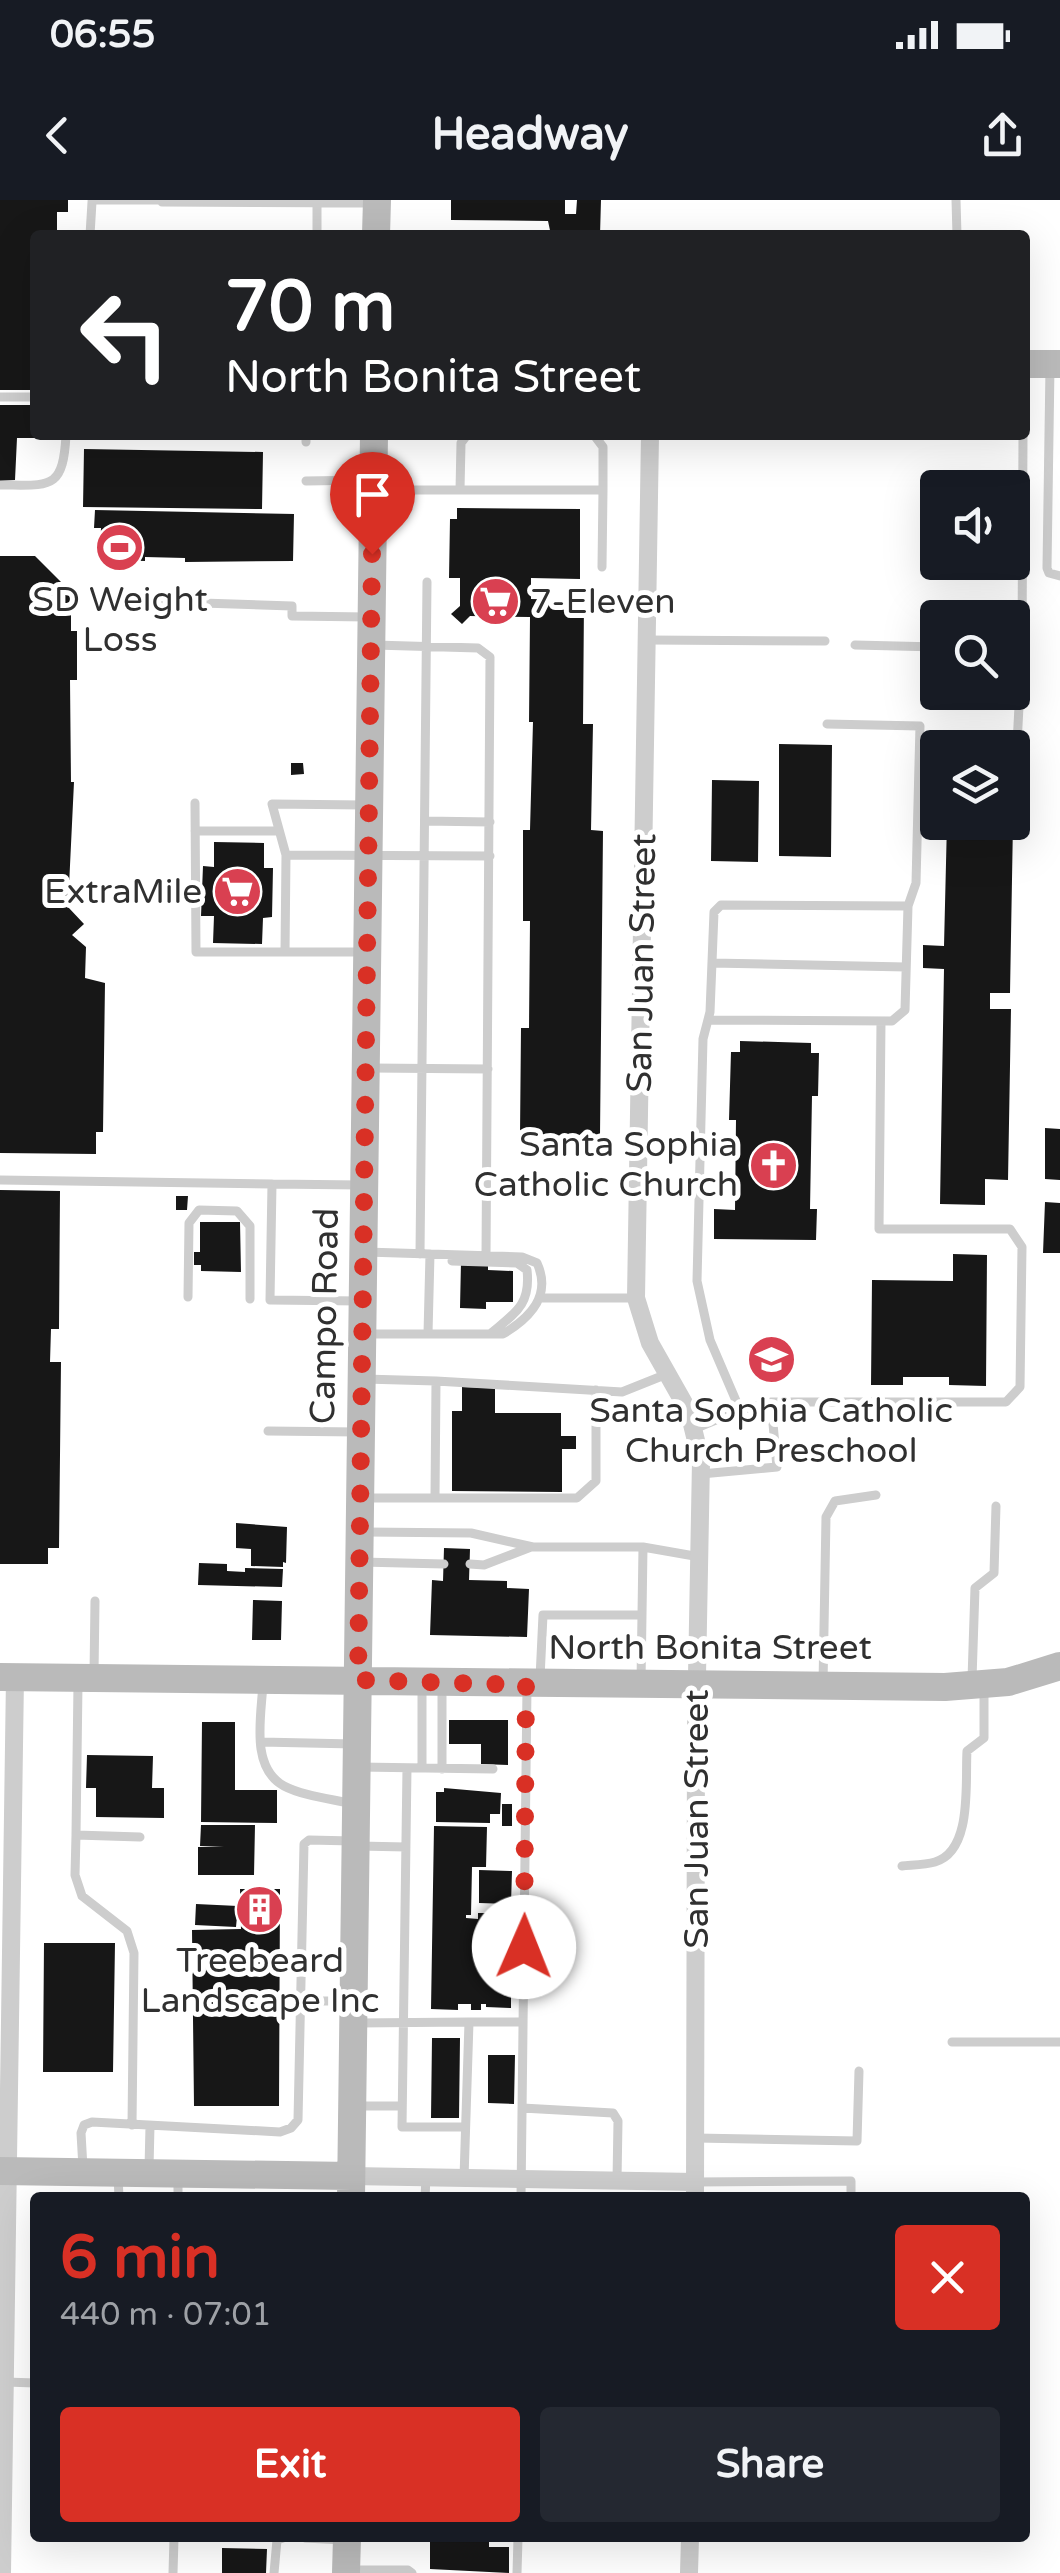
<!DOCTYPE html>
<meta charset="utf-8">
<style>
body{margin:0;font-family:"Varela Round",sans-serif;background:#242831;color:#f1f3f6;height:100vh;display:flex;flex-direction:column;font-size:38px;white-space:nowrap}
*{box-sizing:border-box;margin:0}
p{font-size:32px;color:#9ea1a6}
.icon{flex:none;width:55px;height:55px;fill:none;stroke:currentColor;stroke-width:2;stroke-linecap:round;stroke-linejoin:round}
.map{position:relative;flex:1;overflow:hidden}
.side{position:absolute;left:30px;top:1992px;width:1000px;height:350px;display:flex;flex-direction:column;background:#171b24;border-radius:10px;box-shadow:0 10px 40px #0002}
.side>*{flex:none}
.guide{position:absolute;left:30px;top:30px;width:1000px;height:210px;border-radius:10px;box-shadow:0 10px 40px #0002;background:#202124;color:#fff;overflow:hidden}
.tools{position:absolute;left:920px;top:270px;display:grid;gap:20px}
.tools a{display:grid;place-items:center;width:110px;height:110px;border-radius:10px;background:#171b24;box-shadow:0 10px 40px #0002;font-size:50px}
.pin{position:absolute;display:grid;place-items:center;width:85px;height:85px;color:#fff;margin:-102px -42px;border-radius:50% 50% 50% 0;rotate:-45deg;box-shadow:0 0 10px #0007}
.pin .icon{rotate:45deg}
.me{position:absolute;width:110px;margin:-55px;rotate:1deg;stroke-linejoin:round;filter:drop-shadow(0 0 8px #0008)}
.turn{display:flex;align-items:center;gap:35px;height:210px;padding:0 30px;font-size:45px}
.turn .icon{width:130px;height:130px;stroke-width:2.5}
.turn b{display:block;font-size:70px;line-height:85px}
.round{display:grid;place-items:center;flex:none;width:105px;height:105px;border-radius:10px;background:#242831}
.head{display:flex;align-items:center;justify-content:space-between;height:170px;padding:0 30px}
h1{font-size:60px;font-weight:800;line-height:75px;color:#d93025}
.cta{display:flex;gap:20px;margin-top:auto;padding:20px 30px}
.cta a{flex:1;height:115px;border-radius:10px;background:#d93025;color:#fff;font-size:40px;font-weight:800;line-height:115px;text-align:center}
.cta a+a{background:#242831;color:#f1f3f6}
.status{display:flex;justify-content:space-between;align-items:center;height:70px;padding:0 50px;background:#171b24;direction:ltr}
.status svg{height:28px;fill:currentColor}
header{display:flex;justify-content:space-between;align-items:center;height:130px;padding:0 30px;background:#171b24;font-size:45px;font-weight:800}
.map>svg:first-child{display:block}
.building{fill:#171717}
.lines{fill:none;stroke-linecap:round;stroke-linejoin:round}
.lane{stroke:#cdcdcd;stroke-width:9}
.street{stroke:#cdcdcd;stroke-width:18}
.secondary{stroke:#bababa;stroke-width:28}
.route{stroke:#d93025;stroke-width:18;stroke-dasharray:0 32.4}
.labels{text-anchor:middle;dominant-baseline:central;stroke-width:10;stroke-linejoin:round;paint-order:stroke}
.poi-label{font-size:35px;fill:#303030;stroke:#fff}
.street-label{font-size:35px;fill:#303030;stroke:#fff}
</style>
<div class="status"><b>06:55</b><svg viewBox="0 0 49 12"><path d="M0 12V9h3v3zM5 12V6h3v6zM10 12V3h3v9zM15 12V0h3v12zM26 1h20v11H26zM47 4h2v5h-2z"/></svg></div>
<header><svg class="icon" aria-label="back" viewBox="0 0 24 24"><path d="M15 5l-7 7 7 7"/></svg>Headway<svg class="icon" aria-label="share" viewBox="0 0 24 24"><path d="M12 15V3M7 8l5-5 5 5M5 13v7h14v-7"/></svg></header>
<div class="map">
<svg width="1060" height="2373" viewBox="0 0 1060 2373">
<rect width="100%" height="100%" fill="#fff"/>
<path class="building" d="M0,0H68V12H57V35H35L32,79H35V99H32L31,142L35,143L33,190H0Z
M451,0H565V14H576L577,0H601L600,35H551L548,21L451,20Z
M0,205H35V238H17L15,280L0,281Z
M84,249L263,252L262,309L83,307Z
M457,308L580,309V379L531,378V399L584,400L583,524H593L591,630L603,631L600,936L520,935L521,828H529L530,721H523V630H530L533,522H529L530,417L470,416L462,424L451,414L460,406V378H449L450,319H457Z
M95,310L294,314L293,361L185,362V358L145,357V361L107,360L100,354L101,328H94Z
M0,356H35L71,392V431H77V480H70L71,582H74L68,707L84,724L72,735L86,747L85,778L105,783L103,932H96V954L0,953Z
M779,544L832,545L831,657L779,656Z
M291,563H303L304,574L291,575Z
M712,580L759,581L758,662L711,661Z
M947,622H1013L1010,793H990V809H1011L1008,980L985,979V1005L940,1004L944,769L923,768V745L944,746Z
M214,642L264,643V668H273L272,717L263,718L262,744L213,743L214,716H201L203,666L214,667Z
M740,841L811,843V853H819L818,896H812L810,1009H817L816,1040L714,1039V1009L735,1010L736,920H729L731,852H740Z
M1045,928L1060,929V980L1045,979Z
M0,990L60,991L59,1129H51L50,1162H61L59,1348H48V1364H0Z
M176,996H188L187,1010H176Z
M1045,1002L1060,1003V1053H1043Z
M200,1022H240L241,1072L201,1071V1065H194V1052H200Z
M953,1054L987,1055L986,1186L949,1185V1177H903V1185H871L872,1080L953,1081Z
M461,1062L488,1063V1070L513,1071V1102H486V1109L460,1108Z
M462,1187L495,1188V1213H561V1236H576V1249H562V1292L452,1291V1211H462Z
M236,1323L287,1327L286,1363L283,1362V1367L251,1366V1349L236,1348Z
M444,1348L470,1349L469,1380L507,1381V1388L529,1389L527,1437L430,1435L432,1380L443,1381Z
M199,1363L227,1364V1371L245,1372V1368L283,1369L282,1387L198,1385Z
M253,1400L282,1401L281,1440H252Z
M449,1520H508V1565L481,1564V1544H449Z
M202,1522H235V1590H277V1623L201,1622Z
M87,1555L153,1556L152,1588H164V1618L96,1617V1588H86Z
M444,1588L501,1593L500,1614H490V1623L436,1622V1592H444Z
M502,1604H512V1626H502Z
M201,1625H255L254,1675H198V1647H224L200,1646Z
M434,1626L487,1627L486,1667H472L471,1715H466V1718L478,1719V1713H511V1808L486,1807V1804H481V1810H471V1804H458V1810L431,1809Z
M479,1670L512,1671L511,1704L479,1703Z
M240,1689H280L279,1906H194L192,1730L241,1729Z
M196,1704L238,1706L236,1727L195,1725Z
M44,1743H115L113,1872H43Z
M432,1838H460L459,1918H431Z
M488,1855H515L514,1904L488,1903Z
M430,2338L489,2339V2347H509V2373L430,2369Z
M222,2348L267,2349L266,2373H222Z"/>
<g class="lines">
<path class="lane" d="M92,0H162
M956,0L957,35
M162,2L374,3
M90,35L92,2
M317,35V3
M1050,167L1047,368L1049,373L1060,376
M0,197H35
M594,235L603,247V290
M306,242V235
M306,281L370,280
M0,285C50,285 63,291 66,235
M376,290H603L602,367
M460,290L461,243L467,235
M110,400L292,406V416L368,417
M647,440L825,441
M374,445L478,448L490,457L486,1056
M855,445L938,447
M1012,450H1022L1023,235
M827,524L920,526L919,564
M1012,563H1016L1022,450
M195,603L196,752H364
M425,621L490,622
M195,631H279
M286,655L490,656
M285,752L286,655L272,604L364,605
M712,763L906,767
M709,820L892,821L905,810L908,706
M371,868L488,869
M0,980L272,984L270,1100L360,1101
M272,984L361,985
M420,1054L427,382
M452,1061L517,1063L527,1070C531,1105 515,1113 490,1134
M188,1097L189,1023L199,1010L237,1011L250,1026V1099
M540,1098H636
M365,1134H503C530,1118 552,1096 537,1063L522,1057L366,1052
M428,1134L430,1054
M364,1179L436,1181L435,1297
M436,1181L622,1192L667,1174
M740,1210L771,1202H1006L1020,1187L1022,1047L1010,1029H879L881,821
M694,1229L740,1210L710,1140L697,1081L703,839L710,812L714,712L721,705L908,706L916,683L919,564H938
M268,1231L358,1232
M701,1274L777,1267L771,1202
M366,1298H577L596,1281V1190
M366,1332L471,1333L533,1347H643L641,1482
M643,1347L700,1357
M361,1362L444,1364
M470,1364L484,1365L531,1347
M94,1474L95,1401
M540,1478L543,1415H642
M972,1479L975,1388L994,1373L996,1306
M263,1482C262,1513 249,1567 284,1586C303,1596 332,1599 353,1604
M78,1484L76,1635L140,1637
M823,1484L826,1317L835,1301L876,1295
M261,1542L354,1544
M359,1567L493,1569
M407,1568L402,1927H465
M422,1568V1485
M442,1569V1486
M76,1635L75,1675L82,1696L127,1731L134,1753L132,1925
M359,1646L406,1647
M902,1666C912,1665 925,1665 935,1662C973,1651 965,1582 967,1551L984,1538V1487
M302,1801H350
M357,1823L469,1822
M952,1842H1060
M355,1906H402
M522,1908L613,1913L618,1921L617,1980
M696,1938L857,1941L859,1871
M83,1968L81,1933L84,1925L92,1922L280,1932L291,1928L298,1920L304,1644L309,1640L353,1641
M149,1968L150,1926
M118,1975L119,1998
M464,1978L469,1822H523
M695,1982L851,1981V1998
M178,1998V1975
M425,1998L426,1977
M521,1998L527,1487
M6,2182L35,2183
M305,2338L344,2340
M349,2370H408L412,2373
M173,2373L174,2338
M274,2373L277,2340L283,2338
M517,2373L518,2338"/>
<path class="street" d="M650,235L636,1098L650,1143L689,1212L701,1261L696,1530L695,1998
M351,1976L695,1982
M2,2373L15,1477
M689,2373L690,2338"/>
<path class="secondary" d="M376,35L377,0
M1025,164H1060
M0,1477L945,1487L1008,1482L1060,1466
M0,1971L351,1976
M351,1998L374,235
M346,2373L347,2338"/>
</g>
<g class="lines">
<path class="route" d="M372,354L358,1480L526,1485L524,1747"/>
</g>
<defs>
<symbol id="stadium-disc" viewBox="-11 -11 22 22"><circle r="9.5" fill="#d94051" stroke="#fff"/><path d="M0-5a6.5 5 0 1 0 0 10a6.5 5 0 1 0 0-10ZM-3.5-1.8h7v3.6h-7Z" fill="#fff"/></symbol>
<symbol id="supermarket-disc" viewBox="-11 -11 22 22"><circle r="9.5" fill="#d94051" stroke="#fff"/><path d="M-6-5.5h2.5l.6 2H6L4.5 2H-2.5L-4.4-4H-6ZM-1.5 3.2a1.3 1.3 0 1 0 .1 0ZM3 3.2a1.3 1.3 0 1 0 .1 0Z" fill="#fff"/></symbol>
<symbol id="church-disc" viewBox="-11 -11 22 22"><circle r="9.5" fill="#d94051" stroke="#fff"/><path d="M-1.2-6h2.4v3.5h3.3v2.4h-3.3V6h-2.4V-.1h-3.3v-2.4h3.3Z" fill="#fff"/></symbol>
<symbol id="school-disc" viewBox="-11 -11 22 22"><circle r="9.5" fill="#d94051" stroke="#fff"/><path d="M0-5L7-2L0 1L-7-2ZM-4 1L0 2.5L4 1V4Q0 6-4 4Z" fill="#fff"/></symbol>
<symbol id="building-disc" viewBox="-11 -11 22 22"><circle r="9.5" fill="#d94051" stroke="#fff"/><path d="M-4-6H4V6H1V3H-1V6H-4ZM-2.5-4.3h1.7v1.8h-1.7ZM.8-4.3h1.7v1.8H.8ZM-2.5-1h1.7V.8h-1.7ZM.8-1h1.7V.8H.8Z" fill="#fff"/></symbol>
</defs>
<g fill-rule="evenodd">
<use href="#stadium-disc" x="92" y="320" width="55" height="55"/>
<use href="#supermarket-disc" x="468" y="374" width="55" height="55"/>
<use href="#supermarket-disc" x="210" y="664" width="55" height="55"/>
<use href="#church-disc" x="746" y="938" width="55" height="55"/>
<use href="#school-disc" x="744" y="1132" width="55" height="55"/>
<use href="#building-disc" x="232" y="1682" width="55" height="55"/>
</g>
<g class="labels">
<g class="poi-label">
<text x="120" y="400">SD Weight<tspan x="120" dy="40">Loss</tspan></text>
<text x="530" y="402" text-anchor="start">7-Eleven</text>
<text x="202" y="692" text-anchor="end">ExtraMile</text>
<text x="738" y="945" text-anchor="end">Santa Sophia<tspan x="738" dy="40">Catholic Church</tspan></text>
<text x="771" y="1211">Santa Sophia Catholic<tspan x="771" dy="40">Church Preschool</tspan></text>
<text x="260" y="1761">Treebeard<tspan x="260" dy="40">Landscape Inc</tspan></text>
</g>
<g class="street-label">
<text transform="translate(642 763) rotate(-89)">San Juan Street</text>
<text transform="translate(325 1116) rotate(-89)">Campo Road</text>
<text x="710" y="1448">North Bonita Street</text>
<text transform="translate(697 1619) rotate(-90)">San Juan Street</text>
</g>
</g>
</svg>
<div class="tools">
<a><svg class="icon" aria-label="sound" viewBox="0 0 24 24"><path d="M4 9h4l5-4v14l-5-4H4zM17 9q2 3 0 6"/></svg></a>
<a><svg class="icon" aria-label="search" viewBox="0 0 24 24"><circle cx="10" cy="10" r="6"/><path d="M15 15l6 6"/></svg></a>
<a><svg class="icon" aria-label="layers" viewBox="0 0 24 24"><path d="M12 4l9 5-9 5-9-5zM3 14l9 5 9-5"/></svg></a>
</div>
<div class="pin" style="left:372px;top:354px;background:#d93025"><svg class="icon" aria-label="arrive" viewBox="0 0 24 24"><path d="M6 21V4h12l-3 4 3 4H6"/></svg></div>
<svg class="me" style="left:524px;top:1747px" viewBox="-20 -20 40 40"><circle r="19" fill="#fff"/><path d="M0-13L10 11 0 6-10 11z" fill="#d93025"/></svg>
<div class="guide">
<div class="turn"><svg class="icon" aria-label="left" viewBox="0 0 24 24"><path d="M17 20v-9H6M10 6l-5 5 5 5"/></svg><div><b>70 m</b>North Bonita Street</div></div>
</div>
<section class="side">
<div class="head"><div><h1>6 min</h1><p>440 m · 07:01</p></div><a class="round" style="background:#d93025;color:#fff"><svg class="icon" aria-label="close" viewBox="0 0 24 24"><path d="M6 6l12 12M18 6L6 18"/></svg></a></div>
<div class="cta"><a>Exit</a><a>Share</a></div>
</section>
</div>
